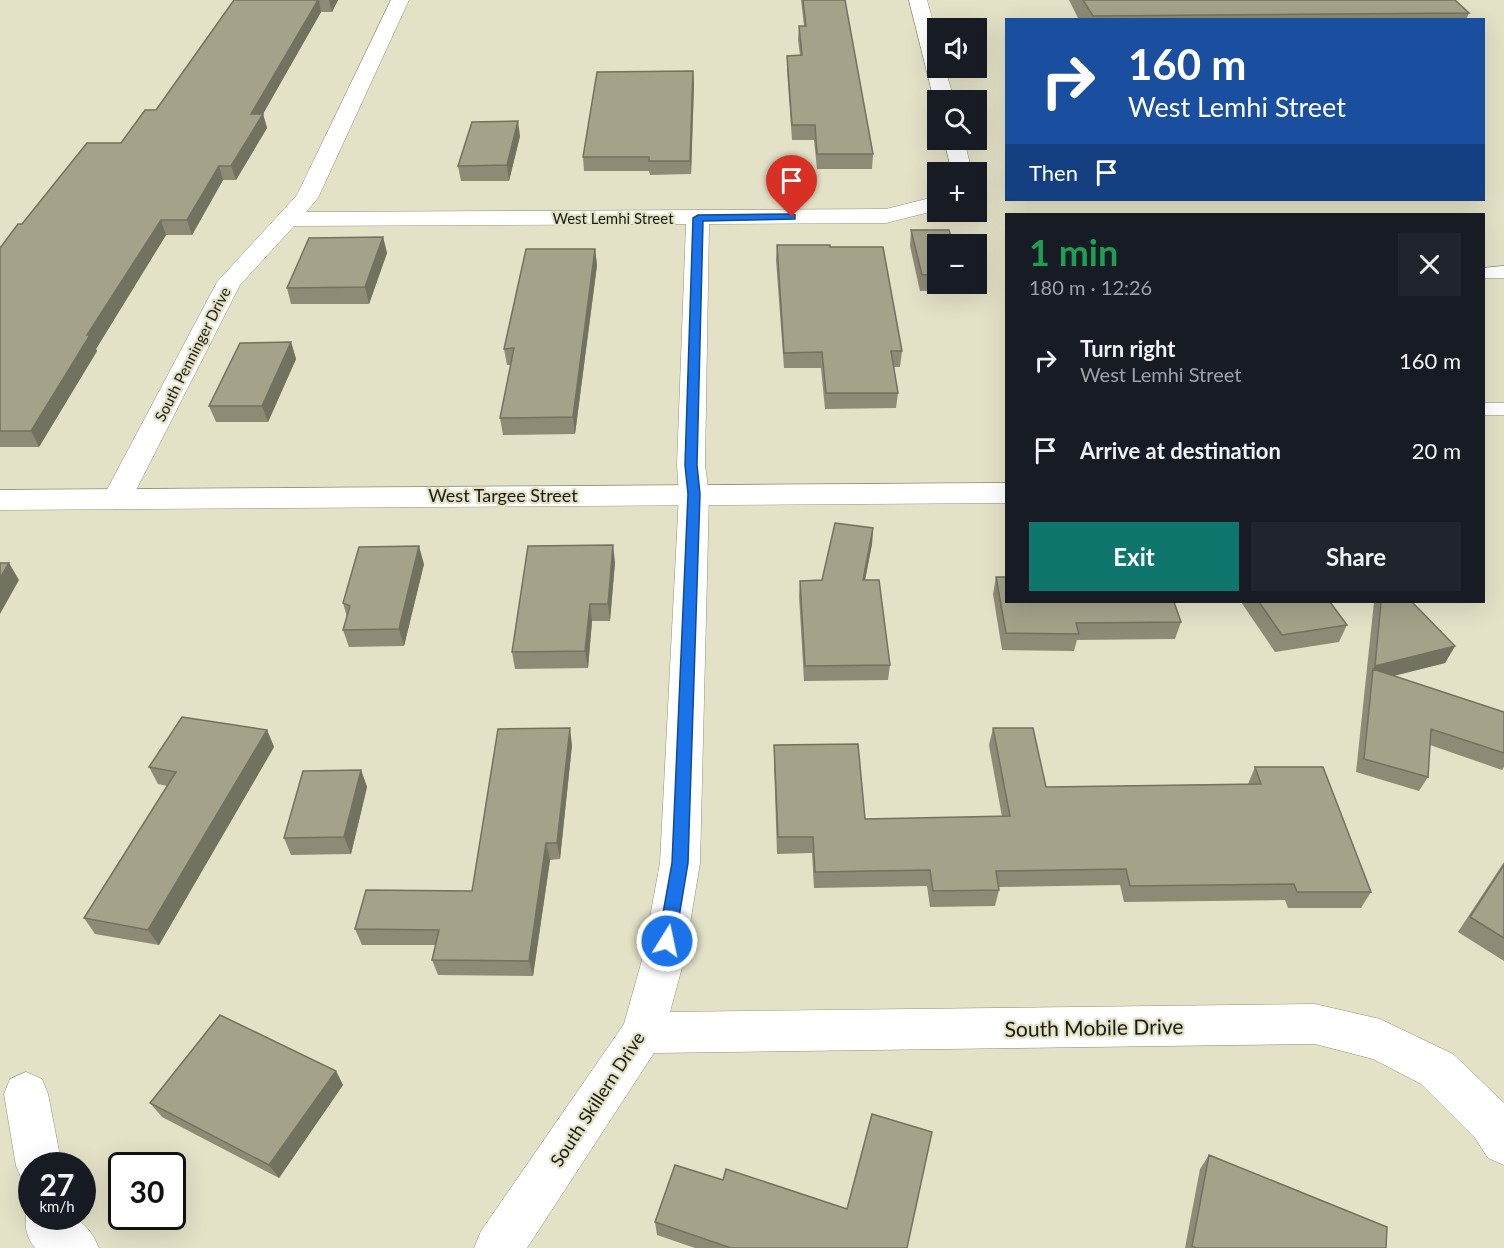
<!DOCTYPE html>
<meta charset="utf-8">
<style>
body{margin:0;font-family:Lato,sans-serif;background:#20242c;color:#f1f3f6;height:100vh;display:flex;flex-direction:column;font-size:22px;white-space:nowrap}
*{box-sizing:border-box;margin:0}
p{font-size:20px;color:#9ea1a6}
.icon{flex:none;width:33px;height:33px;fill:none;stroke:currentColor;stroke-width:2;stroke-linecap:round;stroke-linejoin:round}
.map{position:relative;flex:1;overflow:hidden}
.sheet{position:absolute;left:1005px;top:213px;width:480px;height:390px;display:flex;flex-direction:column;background:#171b24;border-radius:0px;box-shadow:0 6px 24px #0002}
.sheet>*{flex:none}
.hud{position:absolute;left:1005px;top:18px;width:480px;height:183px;border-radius:0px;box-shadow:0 6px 24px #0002;background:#1a4fa0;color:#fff;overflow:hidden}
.buttons{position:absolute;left:927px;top:18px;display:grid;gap:12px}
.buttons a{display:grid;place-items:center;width:60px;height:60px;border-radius:0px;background:#171b24;box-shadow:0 6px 24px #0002;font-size:30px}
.speed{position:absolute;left:18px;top:1152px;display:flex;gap:12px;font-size:30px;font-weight:700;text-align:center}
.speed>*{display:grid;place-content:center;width:78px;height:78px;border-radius:50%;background:#171b24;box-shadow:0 6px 24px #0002;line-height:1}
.speed small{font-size:15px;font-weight:400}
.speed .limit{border:3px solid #111;border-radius:9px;background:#fff;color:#111}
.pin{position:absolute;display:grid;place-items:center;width:51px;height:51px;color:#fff;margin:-62px -26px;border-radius:50% 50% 50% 0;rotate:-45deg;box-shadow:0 0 6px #0007}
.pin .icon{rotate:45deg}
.me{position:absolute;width:66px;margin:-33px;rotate:10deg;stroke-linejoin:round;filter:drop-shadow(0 0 4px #0008)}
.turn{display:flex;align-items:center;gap:21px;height:126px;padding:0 24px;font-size:27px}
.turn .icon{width:78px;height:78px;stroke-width:2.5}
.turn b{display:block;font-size:42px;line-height:51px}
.then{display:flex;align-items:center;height:57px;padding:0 24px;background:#0003;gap:12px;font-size:22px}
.round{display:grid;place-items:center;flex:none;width:63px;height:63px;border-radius:0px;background:#20242c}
.summary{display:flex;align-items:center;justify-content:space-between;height:102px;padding:0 24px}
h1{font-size:36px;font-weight:700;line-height:45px;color:#1e9e55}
.primary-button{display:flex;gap:12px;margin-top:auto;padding:12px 24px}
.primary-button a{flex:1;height:69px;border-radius:0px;background:#0f766e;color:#fff;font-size:24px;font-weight:700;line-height:69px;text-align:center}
.primary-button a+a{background:#20242c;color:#f1f3f6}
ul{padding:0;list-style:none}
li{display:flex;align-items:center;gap:18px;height:90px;padding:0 24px}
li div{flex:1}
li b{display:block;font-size:22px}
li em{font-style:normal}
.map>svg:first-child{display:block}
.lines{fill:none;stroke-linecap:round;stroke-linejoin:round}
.service-casing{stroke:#939179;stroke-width:1}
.minor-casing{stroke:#939179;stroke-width:1}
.tertiary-casing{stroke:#939179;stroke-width:1}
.service{fill:#fff;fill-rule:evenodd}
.minor{fill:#fff;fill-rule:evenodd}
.tertiary{fill:#fff;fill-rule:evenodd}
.wall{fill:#8d8b76}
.shaded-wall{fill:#737160}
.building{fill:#a4a289;stroke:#737160;stroke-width:1.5}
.route{fill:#1a73e8;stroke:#114b97;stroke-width:1.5}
.labels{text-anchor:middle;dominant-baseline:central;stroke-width:4.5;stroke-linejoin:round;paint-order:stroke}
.far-street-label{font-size:15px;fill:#1c1b11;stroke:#e3e2c7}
.street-label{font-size:18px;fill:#1c1b11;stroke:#e3e2c7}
.near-street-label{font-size:21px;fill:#1c1b11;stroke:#e3e2c7}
</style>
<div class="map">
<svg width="1504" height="1248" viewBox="0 0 1504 1248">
<rect width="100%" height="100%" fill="#e3e2c7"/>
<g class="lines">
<defs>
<path id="service" d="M1504,266V278H1484V268Z
M1484,403H1504V415H1484Z"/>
<path id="minor" d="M391,0H409L318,198L306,212L886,209L938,196V210L886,223L709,224L705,465L709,494L700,863L684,960L670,1012L1315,1004L1380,1019L1453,1054L1504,1103V1165L1488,1158L1475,1138L1421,1084L1373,1059L1315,1044L654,1053L527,1248H474L481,1231L624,1024L642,960L660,863L679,494L677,465L686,224L294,226L240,285L128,506L117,509L106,506L102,499L217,282L297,195Z
M909,0H927L938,40V68H945L954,100H938V104L934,100Z
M944,140H964L972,172H952Z
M26,1072L42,1079L48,1094L62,1166H32V1186L23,1182L16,1166L4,1094L10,1079Z
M32,1199V1216C66,1216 84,1212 99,1248H35C23,1233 23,1216 32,1199Z"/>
<path id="tertiary" d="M1006,483V503L0,510V490Z"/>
</defs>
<use href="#service" class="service-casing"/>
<use href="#minor" class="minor-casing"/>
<use href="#tertiary" class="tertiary-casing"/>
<use href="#service" class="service"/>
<use href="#minor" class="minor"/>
<use href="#tertiary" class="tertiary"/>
</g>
<path class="wall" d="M234,0H338L332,12H321L263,114L267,128L236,180H223L192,235H166L96,349L97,351L39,447H0V248L22,224L121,143L156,110Z
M801,0H845L873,154L872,169H817L814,140H792L787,70V56L800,55L798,40L799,26H804Z
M1069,0H1455L1469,13L1466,20H1079Z
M693,71L694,84L691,174L650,175L649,171H584L583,157Z
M520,136L509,181H461L458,166Z
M911,230L938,244V284H960L959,290L920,291L910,246Z
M383,237L387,253L369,304H291L287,288Z
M777,245L830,247L902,351L900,367H894L898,393L896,408L825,409L821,368H784L776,260Z
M595,249L597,265L575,434L503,435L500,418L511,365H507L504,349Z
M291,342L296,359L268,422H216L209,406Z
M873,528L872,544L865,580L890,665L888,680L804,681L799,596L800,581L822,580Z
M615,562L610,621H592L588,668L515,669L512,652Z
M424,564L404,646L349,647L343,630L347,617L343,603Z
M996,577L1181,622L1175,639L1077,640L1074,651L1002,650L993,594Z
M1241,602H1330L1347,625L1339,642L1275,652Z
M1374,602H1412L1455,646L1445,663L1394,676L1504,712V767L1502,770L1430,745L1428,777L1419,791L1356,772Z
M993,728L1046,787L1248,784L1255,767L1371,892L1361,908H1288L1285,900L1124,902L1120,885L999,887V890L995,906L930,907L927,886L814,888L812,853L777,854L774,762V745L865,819L1002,817L989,745Z
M267,730L274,747L159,945L95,934L84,918L168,786L158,784L149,767Z
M572,745L560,859L550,860L533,976L438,975L432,960L436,945H362L355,929L472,891Z
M361,770L367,787L351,854L291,855L284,838Z
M1504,862V961L1458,932Z
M336,1071L343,1085L279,1178L162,1117L150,1103Z
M1209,1155L1386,1248H1185L1200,1169Z
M655,1222L907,1248H695L657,1235Z"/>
<path class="shaded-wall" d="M318,0H319L321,12L260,119L263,114L267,128L236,180L231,166L251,114Z
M329,0H338L332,12Z
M693,71L694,84L691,174L690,161Z
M518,121L520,136L509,181L507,165Z
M219,166L223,180L192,235L187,220Z
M161,220L166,235L96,349L97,351L39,447L31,431L87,335Z
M383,237L387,253L369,304L365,287Z
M595,249L597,265L575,434L573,417Z
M291,342L296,359L268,422L262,406Z
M873,528L872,544L862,595L863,580Z
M613,545L615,562L610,621L608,604Z
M419,546L424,564L404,646L399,629Z
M9,563L19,580L0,614V578Z
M590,604L592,621L588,668L585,651Z
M1455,646L1445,663L1372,681L1373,669L1366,683L1375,666Z
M570,728L572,745L560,859L557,843Z
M267,730L274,747L159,945L148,930Z
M361,770L367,787L351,854L344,837Z
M546,843L550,860L533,976L529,961Z
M336,1071L343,1085L279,1178L269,1165Z"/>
<path class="building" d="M234,0H318L251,114H263L231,166H219L187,220H161L87,335H90L31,431H0V248L18,224H22L87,143H121L145,110H156Z
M803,0H845L873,154H817L815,125H792L787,56L802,55L799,26H806Z
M1083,0H1455L1469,13L1093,16Z
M693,71L690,161H649V157H583L597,72Z
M518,121L507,165L458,166L472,122Z
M911,230H949L953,244H938V274L922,275Z
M383,237L365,287L287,288L309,238Z
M777,245H830V247H883L902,351H891L898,393H826L822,352L784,353Z
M526,249H595L573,417L500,418L514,348L504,349Z
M291,342L262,406H209L240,343Z
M835,523L873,528L863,580H879L890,665L805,666L800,581L822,580Z
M613,545L608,604H590L585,651L512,652L528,546Z
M419,546L399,629L343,630L350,606L343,603L359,547Z
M0,563H9L0,578Z
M996,577H1006V602H1174L1181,622L1076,623L1079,634L1006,633Z
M1259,602H1330L1347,625L1282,635Z
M1381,602H1412L1455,646L1375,666Z
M1373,669L1504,712V753L1431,729L1428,777L1364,759Z
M182,717L267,730L148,930L84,918L176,772L149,767Z
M570,728L557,843H546L529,961L432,960L439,930L355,929L366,890L472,891L498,729Z
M993,728H1033L1046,787L1261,784L1255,767H1323L1371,892H1297L1294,884L1130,886L1126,869L996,871L999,890L933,891L930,870L815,872L813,837H778L774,745L858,744L865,819L1010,816Z
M361,770L344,837L284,838L303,771Z
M1504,865V938L1470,917Z
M220,1015L336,1071L269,1165L150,1103Z
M872,1114L932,1132L907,1248H731L655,1222L675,1165L723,1180L726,1169L847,1209Z
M1209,1155L1387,1227L1386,1248H1196L1192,1246Z"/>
<path class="route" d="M792,214L795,215V219L703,221L697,465L700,494L688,863L675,941L673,946L667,948L661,946L658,941L672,863L688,494L685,465L693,218L698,215Z"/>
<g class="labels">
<g class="far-street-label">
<text x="613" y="218">West Lemhi Street</text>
<text transform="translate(192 354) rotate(-63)">South Penninger Drive</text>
</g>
<g class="street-label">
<text x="503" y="495">West Targee Street</text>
<text transform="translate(597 1099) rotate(-57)">South Skillern Drive</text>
</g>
<g class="near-street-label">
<text transform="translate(1094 1027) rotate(-1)">South Mobile Drive</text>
</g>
</g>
</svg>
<div class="buttons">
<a><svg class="icon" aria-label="sound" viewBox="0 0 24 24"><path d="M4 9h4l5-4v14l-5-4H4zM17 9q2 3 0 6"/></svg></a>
<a><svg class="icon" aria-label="search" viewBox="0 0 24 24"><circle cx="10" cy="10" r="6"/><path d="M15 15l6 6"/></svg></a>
<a>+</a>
<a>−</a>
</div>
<div class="speed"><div>27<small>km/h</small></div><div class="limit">30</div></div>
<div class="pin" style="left:792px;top:217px;background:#d93025"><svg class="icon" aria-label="arrive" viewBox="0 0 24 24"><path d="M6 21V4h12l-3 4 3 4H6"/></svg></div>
<svg class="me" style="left:667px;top:941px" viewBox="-20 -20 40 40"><circle r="17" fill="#1a73e8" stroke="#fff" stroke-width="3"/><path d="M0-11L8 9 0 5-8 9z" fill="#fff"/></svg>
<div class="hud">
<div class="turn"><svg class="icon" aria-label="right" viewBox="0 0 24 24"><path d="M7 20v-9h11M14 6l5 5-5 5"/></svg><div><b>160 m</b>West Lemhi Street</div></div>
<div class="then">Then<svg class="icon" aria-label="arrive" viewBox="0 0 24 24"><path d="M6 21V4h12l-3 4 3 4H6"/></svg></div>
</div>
<section class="sheet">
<div class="summary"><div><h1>1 min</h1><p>180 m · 12:26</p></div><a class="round"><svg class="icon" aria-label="close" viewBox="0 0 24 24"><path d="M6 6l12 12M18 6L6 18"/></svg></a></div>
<ul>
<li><svg class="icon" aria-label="right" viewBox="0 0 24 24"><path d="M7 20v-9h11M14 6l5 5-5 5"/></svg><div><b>Turn right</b><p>West Lemhi Street</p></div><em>160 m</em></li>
<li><svg class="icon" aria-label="arrive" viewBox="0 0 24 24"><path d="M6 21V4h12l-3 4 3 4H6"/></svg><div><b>Arrive at destination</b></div><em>20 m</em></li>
</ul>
<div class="primary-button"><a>Exit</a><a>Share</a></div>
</section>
</div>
